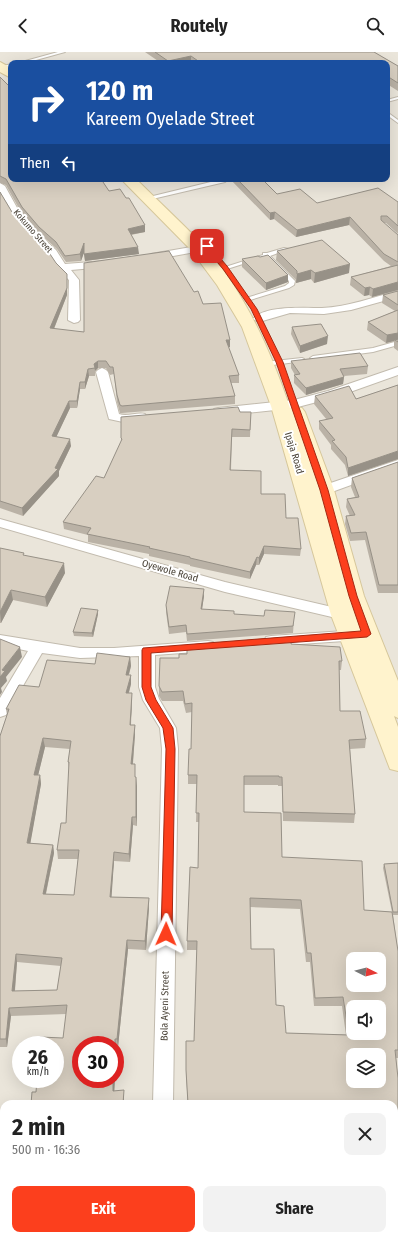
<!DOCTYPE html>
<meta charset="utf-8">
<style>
body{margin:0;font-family:"Fira Sans Condensed",sans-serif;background:#f2f2f2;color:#222;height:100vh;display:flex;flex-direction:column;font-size:15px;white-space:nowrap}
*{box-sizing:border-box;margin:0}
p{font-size:13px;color:#767676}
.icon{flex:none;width:22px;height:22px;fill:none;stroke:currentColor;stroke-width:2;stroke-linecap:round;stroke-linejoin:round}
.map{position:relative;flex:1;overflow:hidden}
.sheet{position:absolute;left:0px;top:1048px;width:398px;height:140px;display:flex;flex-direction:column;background:#fff;border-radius:12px 12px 0 0;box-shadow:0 4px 16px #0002}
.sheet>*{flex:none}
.top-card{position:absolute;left:8px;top:8px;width:382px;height:122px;border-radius:8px;box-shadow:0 4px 16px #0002;background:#1a4fa0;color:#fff;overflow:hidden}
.needle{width:26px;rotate:96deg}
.fabs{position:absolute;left:346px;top:900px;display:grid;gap:8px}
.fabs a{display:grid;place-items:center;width:40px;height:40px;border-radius:8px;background:#fff;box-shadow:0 4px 16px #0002;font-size:20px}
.speed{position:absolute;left:12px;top:984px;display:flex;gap:8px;font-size:20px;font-weight:700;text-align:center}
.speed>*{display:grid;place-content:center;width:52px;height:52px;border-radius:50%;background:#fff;box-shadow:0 4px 16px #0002;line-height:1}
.speed small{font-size:10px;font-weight:400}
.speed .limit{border:6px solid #d22;background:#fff;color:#111}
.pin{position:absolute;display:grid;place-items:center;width:34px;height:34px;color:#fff;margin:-17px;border-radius:8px;box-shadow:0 2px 6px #0006}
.me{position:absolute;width:44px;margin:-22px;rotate:1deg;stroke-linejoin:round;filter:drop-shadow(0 0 3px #0008)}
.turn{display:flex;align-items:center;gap:14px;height:84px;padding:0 12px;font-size:18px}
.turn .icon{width:52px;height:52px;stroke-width:2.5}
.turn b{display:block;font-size:28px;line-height:34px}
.then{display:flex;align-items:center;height:38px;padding:0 12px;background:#0003;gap:8px;font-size:15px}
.round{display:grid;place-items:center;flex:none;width:42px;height:42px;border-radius:8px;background:#f2f2f2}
.head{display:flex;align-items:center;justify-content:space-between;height:68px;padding:0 12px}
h1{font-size:24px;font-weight:700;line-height:30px}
.cta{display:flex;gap:8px;margin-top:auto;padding:8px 12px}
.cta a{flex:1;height:46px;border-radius:8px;background:#fc3f1d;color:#fff;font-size:16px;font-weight:700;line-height:46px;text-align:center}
.cta a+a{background:#f2f2f2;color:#222}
header{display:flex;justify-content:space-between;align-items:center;height:52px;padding:0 12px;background:#fff;font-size:18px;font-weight:700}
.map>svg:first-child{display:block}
.residential{fill:#eae5da;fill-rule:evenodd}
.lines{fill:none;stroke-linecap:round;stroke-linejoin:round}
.lane-casing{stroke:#c2bbae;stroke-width:2}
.street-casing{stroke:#c2bbae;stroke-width:2}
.secondary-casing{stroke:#d6c79b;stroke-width:2}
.lane{fill:#fff;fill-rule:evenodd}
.street{fill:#fff;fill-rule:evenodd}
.secondary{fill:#fff3cd;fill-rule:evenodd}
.wall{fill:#bab2a6;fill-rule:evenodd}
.shaded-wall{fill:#979187}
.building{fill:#d8cfc1;stroke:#979187;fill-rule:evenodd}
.route{fill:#fc3f1d;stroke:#a42913}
.labels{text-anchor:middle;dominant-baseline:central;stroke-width:4;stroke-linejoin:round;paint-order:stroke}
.far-street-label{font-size:9px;fill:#4b4439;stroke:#fff}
.street-label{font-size:10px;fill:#4b4439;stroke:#fff}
</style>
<header><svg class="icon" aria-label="back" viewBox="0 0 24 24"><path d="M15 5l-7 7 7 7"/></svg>Routely<svg class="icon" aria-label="search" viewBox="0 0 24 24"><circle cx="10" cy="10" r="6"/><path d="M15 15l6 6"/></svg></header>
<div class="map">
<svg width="398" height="1188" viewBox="0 0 398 1188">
<rect width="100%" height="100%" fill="#f6f3ec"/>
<path class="residential" d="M0,0H398V1188H0ZM11,11H387V127H11ZM353,907H379V933H353ZM353,955H379V981H353ZM21,993H55V1027H21ZM81,993H115V1027H81ZM353,1003H379V1029H353ZM4,1052H394V1184H4Z"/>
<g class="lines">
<defs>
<path id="lane" d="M58,0H65L25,11H18Z
M11,12V14L2,16L0,15Z
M398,45V47L387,50V48Z
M387,60L398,68V71L387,63Z
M223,127L226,129L225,130L148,148L145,146Z
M284,196L289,197L270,204L295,229L294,233L289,236L250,248H246V246L285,234L289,231V229L265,205L227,217L222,216L263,203V201H267Z
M398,289V293L373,300L313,308L310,306L313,304L373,296Z
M302,306L304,307V309L265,314L262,312L265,310Z"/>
<path id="street" d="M0,131L5,134L21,163L39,183L56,198L65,212L105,209L110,212L105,215L71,218L79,228L80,268L78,270L74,271L68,268L69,228L58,217L48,202L31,187L14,166L0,142Z
M197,194L202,197L201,199L151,208L146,205L151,202Z
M398,239V245L351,258L324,262L290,261L259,270L253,267C264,253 306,256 322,256C348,255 373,245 398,239Z
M398,315V323L336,345L294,356L218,364L214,363L212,360L214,357L218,356L294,348L328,339Z
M102,316L106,318L108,320L119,362C127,365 137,360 145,362L147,365L145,368L123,370L109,367L96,320L98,318Z
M398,408V416L329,441H319L317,438L319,435Z
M0,467L225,530L349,559L354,560L356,564L354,568L349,569L225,540L0,475Z
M359,578L364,579L366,583L364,587L359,588L271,594L266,593L264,589L266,585L271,584Z
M0,583L80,596H114L208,589L213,590L216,594L213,598L208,599L155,603V635L159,647L176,676L178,697L173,1052H153L162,697L160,676L143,648L139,635V604L80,606L42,601L6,663L0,665V646L28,599L0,593Z
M149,1184H171V1188H149Z"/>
<path id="secondary" d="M0,10L11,16V26L0,20Z
M121,127H136C157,148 180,169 201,191C244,238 270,297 290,356L296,355L302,356L305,360L334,438L364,544L398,629V666L394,664L398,675V719L390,717L331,563L271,354L242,275L217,233L191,198Z"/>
</defs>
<use href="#lane" class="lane-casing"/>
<use href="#street" class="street-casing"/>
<use href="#secondary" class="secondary-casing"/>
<use href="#lane" class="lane"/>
<use href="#street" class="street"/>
<use href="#secondary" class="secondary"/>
</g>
<path class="wall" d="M145,0H374L398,14V39L387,32V11H161Z
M0,25L11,127L109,139L145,180L131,183L139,202L85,209L84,200L81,209L66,210L57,197L40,182L22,162L6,133L0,131Z
M230,127H262L277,142L317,151L398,150V182L386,171H384L398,183V238L372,245L369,243L364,244L350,233L351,225L391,214L384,209L349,173L296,185L274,167L270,168Z
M0,140L12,160L67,229V243L54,277L84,280L194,240L203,252L230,295H228L239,323V331H231L235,344V352L122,361H120L117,350L114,322L110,323L106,316H98L95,319V324H89L85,337H80L77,356H70L56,385L71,394L59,419V424L23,464L0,456Z
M277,199L349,221L314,231L311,227L296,231V228L276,208Z
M242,207L288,223V230L266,238L242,215Z
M398,239V299L394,296V289L386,291L367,278L368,270L395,259L382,251L383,243Z
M292,275L327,292L300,301L291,282Z
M291,309L368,314L367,322L344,324L343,332L306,343L294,331V323H295L291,316Z
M398,333V407L348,424L345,413L331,397V393L319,377V369L327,368L314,352L315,344L356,347Z
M240,360H251L250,385H232L231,418L261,442L286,466L301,497L300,504L264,502L259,513H256L250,527L190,514V513L149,504V502L88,490V483L64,477L63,470L104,426L121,390V365Z
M398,410V541H378L365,488L350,489L345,472L346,464H350L346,455L347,447L355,445L351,435L352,426Z
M0,496L24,504L65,521L47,555L13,548L1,571H0Z
M204,544L202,557L234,562L294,567L293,581L187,589L186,580L169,582L166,560V553Z
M98,562L93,585L74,584L73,580Z
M292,585L291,592L342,609L341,618H339L340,659L366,687L365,696L350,697L355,762L354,771L283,769L282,734H278V733H244V760L282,805L364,858L392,860L383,816L384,812L398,811V863H393L398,899V1006H396L398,1026V1079H394L398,1188H207V1184H292V1186L322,1187V1184H394V1052H188L186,1026V989H194L197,898H187V889L198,816L199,770H196L197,732H188V723L191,697L192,660L186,661L183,649H162L159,644V634L179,606ZM250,855L300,857L306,910H310L314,954H342L346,983L286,981L276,953L251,897Z
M130,605L131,614L129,623H131V632L129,641L132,650L131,673H135V682L133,712L135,721V725H136L137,774L133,773L130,810L114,809L111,845L149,846V855L146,898L128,897L118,995H116L115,1015V993L114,1039L124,1046V1052H31L36,1040L63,986L66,962L11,964L7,995H0V684L7,663L6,657L39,635L95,612ZM45,695L70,697L68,710L69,717L66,771L57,798L58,807H78L74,843L46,842L54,801L53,793L30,791L41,732L40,723H38ZM17,910L61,914L57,938L15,939Z"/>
<path class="shaded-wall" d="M191,4V11H168V9Z
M275,160L274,167L270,168V161Z
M350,165L349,173L296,185L297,178Z
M145,173V180L128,183V177Z
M84,191L85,198L81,209L80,202Z
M138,195L139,202L85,209L84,202Z
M350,212L349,221L314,231L315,221Z
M311,218V227L296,231L297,222Z
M67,222V243L51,284L50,276Z
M288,223V230L266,238V231Z
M398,230V238L372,245L373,237Z
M370,235L369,243L364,244L365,236Z
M398,281V288H395L394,289L386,291L387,283Z
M328,284L327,292L300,301V294Z
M226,288H230V295L226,296Z
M98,309V316L95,319L94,312Z
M88,317L89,324L85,337V330Z
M344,325L343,332L306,343V336Z
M80,330V337L77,356V349Z
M69,349L70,356L53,392L52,384Z
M70,387L71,394L59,419V424L23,464L22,456L55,416Z
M398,399V407L348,424V416Z
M264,494V502L259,513V506Z
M257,505L256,513L250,527V520Z
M64,511L65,521L47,555L45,545Z
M204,537V544L201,564V557Z
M11,538L13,548L1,571L0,560Z
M98,558V562L93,585L92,581Z
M20,595L22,605L6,625L7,629L1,636L2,640L0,643V625L2,618Z
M130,605L131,614L126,632V623Z
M131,623V632L126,650V641Z
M132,641V650L130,682V673Z
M135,673V682L132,721L131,712Z
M43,686L45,695L36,732L34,723Z
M40,723L41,732L29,799L27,791Z
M136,725L137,734V774L136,765Z
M132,765L133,773L130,810L129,802Z
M53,793L54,801L44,850L43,842Z
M114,800V809L111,853L110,845Z
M149,846V855L146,898L145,889Z
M127,888L128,897L118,995L117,987Z
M16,902L17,910L14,948L12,939Z
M9,956L11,964L7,995L6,987Z
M115,987L116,995L115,1015Z
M113,1027H115L114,1046L113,1039Z
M124,1038V1052H123Z
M14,1184H16V1188H14Z
M132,1184H133V1188H131Z"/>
<path class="building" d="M155,0H374L398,14V31L387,24V11H201L191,4L168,9Z
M0,25L11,36V127H101L109,139L120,137L126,146H129L145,173L128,177L138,195L84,202V191L80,202L65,204L56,190L39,175L22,155L6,127L0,124Z
M237,127H262L277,142L300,137L317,151L378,136L398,150V174L387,164H381V168L398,183V210L384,202L350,165L297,178L275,160L270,161Z
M0,140L12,160L29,181L46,196L56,211L67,222V236L50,276L84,280V211L169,199L194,240L198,239L203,252L221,251L230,288H226L239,323L229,324L235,344L122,354L120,353L117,343L113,315H110L106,309H98L94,312L95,316L88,317L85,330H80L77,349H69L52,384L70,387L55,416L58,417L22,456L0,449Z
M322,188L350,212L315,221L311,218L297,222V219L277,199Z
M268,203L288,223L266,231L242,207L258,204L260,205Z
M398,213V230L373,237L370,235L365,236L351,225Z
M398,239V253L383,243Z
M398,258V281L387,283L368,270Z
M321,272L328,284L300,294L292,275Z
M398,287V290L395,288Z
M360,301L368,314L340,317L344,325L306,336L294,323L300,322L291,309Z
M398,333V399L348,416L346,405L332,389L335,388L319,369L333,366L315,344L349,334L356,347Z
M238,355L240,360H251L250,378L232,377L230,418L261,419V442H285L286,466H298L301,497L264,494L259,506L257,505L250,520L190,506V505L149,496L150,495L87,482L91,476L63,470L96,424L104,426L122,387L121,386V365Z
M398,410V533H379L366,480L351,481L346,464L355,463L347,447L359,445L352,426Z
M0,496L24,501L23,503L64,511L45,545L11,538L0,560Z
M170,534L204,537L201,557L234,559V562L264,564L265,558L295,560L293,574L187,582L186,573L169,575L166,553Z
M81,556L98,558L92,581L73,580Z
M292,585L291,592L340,595L342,609H339L340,659H360L366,687L349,688L355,762L283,760L282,725H279V724H244V760L281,761L282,805L362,809L364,858L392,860L398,899V998H395L398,1026V1071H394V1052H188L186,1018V989H194L197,889H187L190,815L198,816L199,761H196L197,723H188L189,697H191L192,651L185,652L183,639L162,640L159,634L160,606H179V602H187V593ZM250,846L301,848L307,901H311L315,946L343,945L349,983L286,981L284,954L276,953L274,897H251ZM353,907H379V933H353ZM353,955H379V981H353ZM353,1003H379V1029H353Z
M0,587L20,595L2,618L5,619L0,625Z
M97,601L130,605L126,623H131L126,641H132L130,673H135L131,712H135V725H136V765H132L129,802L114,800L110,845L149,846L145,889L127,888L117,987H115V993H81V1027H113V1039L124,1038L123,1052H31L32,1040H36L37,1027H55V993H39L40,985L63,986L67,953L9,956L6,987H0V684L9,657H6L19,633L39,635L47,608L95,612ZM43,686L71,689L68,710H69L66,771H61L57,798H79L74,843L43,842L53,793L27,791L40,723H34ZM16,902L62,906L57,938L12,939Z
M398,811V860H393L384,812Z
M394,1078L398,1104V1188H208V1184H292V1186L324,1187V1184H394Z
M0,1140H4V1184H14V1188H0Z
M52,1184H132L131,1188H52Z"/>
<path class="route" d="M205,193H209L227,214L257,257L283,310L328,438L357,544L371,582L367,585L151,601V635L156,648L173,676L175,697L172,882L170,886L166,887L162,886L161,882L166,697L163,676L146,648L142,635V598L143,596L361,579L349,544L320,438L276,310L251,257L223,217L205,196Z"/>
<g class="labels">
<g class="far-street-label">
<text transform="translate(33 179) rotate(49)">Kokumo Street</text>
</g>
<g class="street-label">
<text transform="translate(294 401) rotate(73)">Ipaja Road</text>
<text transform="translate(170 519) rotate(16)">Oyewole Road</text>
<text transform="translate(165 954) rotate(-89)">Bola Ayeni Street</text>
</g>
</g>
</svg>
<div class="fabs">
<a><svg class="needle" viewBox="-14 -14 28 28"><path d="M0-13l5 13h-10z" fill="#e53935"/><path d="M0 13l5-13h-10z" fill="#767676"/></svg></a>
<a><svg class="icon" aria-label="sound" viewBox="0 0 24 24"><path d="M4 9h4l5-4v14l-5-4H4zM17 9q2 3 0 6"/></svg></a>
<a><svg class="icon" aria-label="layers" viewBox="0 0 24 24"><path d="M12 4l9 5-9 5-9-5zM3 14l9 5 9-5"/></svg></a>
</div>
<div class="speed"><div>26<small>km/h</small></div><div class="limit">30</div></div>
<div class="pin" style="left:207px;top:194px;background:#d93025"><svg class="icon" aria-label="arrive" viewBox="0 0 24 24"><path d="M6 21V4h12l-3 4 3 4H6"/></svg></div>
<svg class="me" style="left:166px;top:882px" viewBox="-20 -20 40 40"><path d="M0-17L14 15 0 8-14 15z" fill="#fc3f1d" stroke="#fff" stroke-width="4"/></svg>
<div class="top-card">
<div class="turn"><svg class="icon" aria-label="right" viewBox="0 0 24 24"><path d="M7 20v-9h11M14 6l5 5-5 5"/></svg><div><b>120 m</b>Kareem Oyelade Street</div></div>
<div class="then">Then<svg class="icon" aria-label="left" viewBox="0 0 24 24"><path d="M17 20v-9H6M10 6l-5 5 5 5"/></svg></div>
</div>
<section class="sheet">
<div class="head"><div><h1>2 min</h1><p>500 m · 16:36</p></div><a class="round"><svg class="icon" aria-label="close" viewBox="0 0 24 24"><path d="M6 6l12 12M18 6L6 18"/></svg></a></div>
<div class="cta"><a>Exit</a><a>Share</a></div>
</section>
</div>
